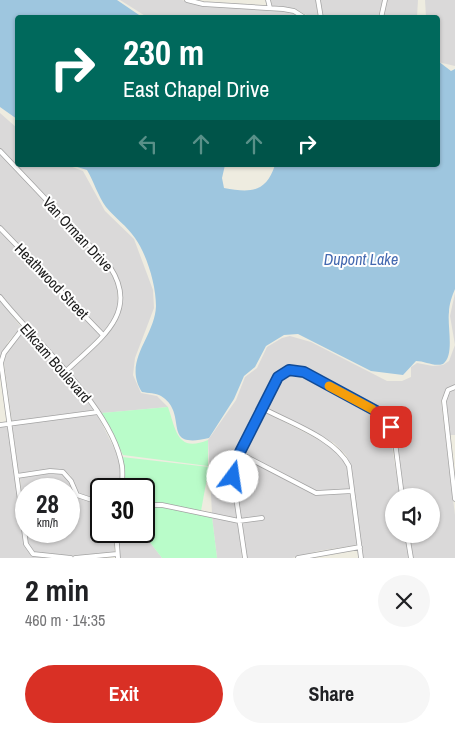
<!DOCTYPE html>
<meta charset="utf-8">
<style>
body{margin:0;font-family:"Archivo Narrow",sans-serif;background:#f6f6f6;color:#202124;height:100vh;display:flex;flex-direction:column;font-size:19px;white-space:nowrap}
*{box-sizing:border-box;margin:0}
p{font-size:16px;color:#757577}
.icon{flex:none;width:28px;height:28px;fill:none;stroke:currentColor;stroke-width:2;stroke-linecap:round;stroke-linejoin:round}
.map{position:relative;height:558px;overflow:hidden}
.drawer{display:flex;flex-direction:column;background:#fff;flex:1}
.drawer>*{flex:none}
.banner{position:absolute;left:15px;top:15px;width:425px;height:152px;border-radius:5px;box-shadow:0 1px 4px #0004;background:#00695c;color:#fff;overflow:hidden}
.buttons{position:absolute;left:385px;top:488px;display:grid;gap:10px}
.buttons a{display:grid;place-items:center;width:55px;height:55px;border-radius:50%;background:#fff;box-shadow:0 1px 4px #0004;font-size:25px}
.speed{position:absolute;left:15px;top:478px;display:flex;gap:10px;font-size:25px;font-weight:700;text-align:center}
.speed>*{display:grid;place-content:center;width:65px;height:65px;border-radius:50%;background:#fff;box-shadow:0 1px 4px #0004;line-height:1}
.speed small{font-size:12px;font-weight:400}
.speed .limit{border:2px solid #111;border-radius:8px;background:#fff;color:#111}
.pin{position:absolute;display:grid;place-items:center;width:42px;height:42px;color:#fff;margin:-21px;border-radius:10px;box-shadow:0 2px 8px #0006}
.me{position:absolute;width:55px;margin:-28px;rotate:14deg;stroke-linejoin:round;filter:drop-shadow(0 0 4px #0008)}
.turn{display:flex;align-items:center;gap:18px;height:105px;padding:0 25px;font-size:22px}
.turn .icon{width:65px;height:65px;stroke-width:2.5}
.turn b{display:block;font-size:35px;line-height:42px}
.lanes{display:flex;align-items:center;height:48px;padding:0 25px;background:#0003;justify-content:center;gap:25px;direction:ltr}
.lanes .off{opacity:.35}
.round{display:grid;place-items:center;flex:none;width:52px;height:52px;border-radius:26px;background:#f6f6f6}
.head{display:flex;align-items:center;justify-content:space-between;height:85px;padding:0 25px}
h1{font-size:30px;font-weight:800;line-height:38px}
.action{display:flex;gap:10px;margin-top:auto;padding:10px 25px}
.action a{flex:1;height:58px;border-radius:30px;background:#d93025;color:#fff;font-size:20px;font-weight:800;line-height:58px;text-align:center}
.action a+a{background:#f6f6f6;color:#202124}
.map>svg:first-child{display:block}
.residential{fill:#dad9d9}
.park{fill:#b9fcc9}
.water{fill:#9ec6df}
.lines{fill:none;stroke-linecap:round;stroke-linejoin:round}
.minor-casing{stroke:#a3a3a3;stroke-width:5.5}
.minor{stroke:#fff;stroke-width:4}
.route-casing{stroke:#114b97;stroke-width:12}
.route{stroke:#1a73e8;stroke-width:9}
.slow{stroke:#f59e0b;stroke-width:9}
.labels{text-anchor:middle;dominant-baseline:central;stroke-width:4;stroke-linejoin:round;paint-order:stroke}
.street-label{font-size:15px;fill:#1c1c1c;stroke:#fff}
.water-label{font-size:16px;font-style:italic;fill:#4469b0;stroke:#fff}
</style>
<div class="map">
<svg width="455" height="558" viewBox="0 0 455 558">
<rect width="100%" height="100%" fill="#eeece0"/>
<path class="residential" d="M120,0H182L203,6L283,11L293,13L301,17H147Z
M271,0H316L318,17H311L294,9L272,6Z
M320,0H383L378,18L323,17Z
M387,0H418L417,17L383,18Z
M425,0H455V66L438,62V18L426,17Z
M0,113L17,128L18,165H67L83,171L105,211L134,239L153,290L154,308L135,358L133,375L141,393L157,396L168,407L103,413L107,423L100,410L68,371L116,323L122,307L121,284L112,266L0,148Z
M0,154L108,268L117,285L118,306L112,321L103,332L0,226Z
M0,230L101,335L66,368L25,326L0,294Z
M455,293V385L446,389L441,401L455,515V558H413L410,534H431V496H404L396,434L385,416L299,368H287L276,376L236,454L231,477L237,518L212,513L208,440L236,400L245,377L257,368L267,347L282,338L290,336L311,342L387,381H402L411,377V367L417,363L433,366L443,365L449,361L455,345L450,316Z
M0,300L21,327L8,342L0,361Z
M24,330L64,372L95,410L12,422L4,363L6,354Z
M293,371L303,373L382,418L389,428L400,496H394V534H405L409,558H363L351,466L346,455L334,443L265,407L280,378Z
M455,389V435H450L446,401L449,392Z
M263,411L331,446L342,457L347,467L350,489L317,491L242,453Z
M97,414L116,452L120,468V489H101V501L79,494L70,475L64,470H50L19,474L12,425Z
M8,426L24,545L31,555L47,558H0V427Z
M240,456L316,495L350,493L357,545L318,551L292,558H247L242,522L264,519L263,516L241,519L235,477Z
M50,473L62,474L66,477L76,497L101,505V531H114V552L72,556L34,552L28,544L26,531H69V489H26V531L20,478Z
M212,517L238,522L242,558H217Z
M118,531L119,541L140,538L149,541L162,558H120L119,553Z"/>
<path class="park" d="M168,407C176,430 177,453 208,440V466L123,455L102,413Z
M122,457L209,467L201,511L158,503L144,509V489H123Z
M155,506L212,517L217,558H162L149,541L140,538L118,541V531H144V513Z"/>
<path class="water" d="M0,0H117L142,17L18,18L17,119L0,107Z
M438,61L451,71L455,69V289C452,296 449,305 449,312C447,325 455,356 443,364C434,367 425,361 416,361L403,375L371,371L298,334L284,335L266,346L255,367L244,376L234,399L209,438C159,450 190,414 161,396C156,393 148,393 142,392C122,361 155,337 156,306C156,285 147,255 135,238C127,226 115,218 106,207C98,196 94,182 87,170L71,165H225L222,178L224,188C250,193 266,193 275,165H438Z"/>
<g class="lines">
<defs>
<path id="minor" d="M187,0L203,4L283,9L294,11L305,18
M268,0L270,8
M318,0L321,18
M381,18L385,0
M0,151L110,267C141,314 97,341 66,371
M0,228L103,335
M0,297C37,344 112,407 122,466C123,473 122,481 122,489
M24,327L4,353L1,363L26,544L33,554L71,558
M455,387L448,390L444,401L455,499
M262,408C290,423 335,438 349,466L361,558
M0,425L98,412
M239,453L316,493L352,491
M17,476L50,471L63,472L71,481L77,495L101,503
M144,511L154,505H162L239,521L262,518
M116,531L118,558
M407,534L411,558
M75,558L117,554
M245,558L233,477L235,464L278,377C286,369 293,367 304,372L383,417L394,434L402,496
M298,558L360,547"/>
</defs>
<use href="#minor" class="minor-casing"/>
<use href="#minor" class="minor"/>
</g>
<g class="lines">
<defs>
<path id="route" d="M233,477L239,454L278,377L289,370L304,372L378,412L391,427"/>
</defs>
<use href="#route" class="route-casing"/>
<use href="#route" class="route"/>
<path class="slow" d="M329,386L372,409"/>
</g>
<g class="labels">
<g class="street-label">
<text transform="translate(78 234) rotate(47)">Van Orman Drive</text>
<text transform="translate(52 281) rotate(46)">Heathwood Street</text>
<text transform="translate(56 363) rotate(49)">Elkcam Boulevard</text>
</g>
<g class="water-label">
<text x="361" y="259">Dupont Lake</text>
</g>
</g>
</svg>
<div class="buttons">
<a><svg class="icon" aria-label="sound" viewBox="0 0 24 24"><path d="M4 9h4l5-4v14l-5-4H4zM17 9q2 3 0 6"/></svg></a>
</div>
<div class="speed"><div>28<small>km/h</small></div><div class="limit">30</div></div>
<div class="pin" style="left:391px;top:427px;background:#d93025"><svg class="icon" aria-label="arrive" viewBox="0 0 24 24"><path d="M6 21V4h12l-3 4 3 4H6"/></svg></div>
<svg class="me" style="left:233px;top:477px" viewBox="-20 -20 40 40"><circle r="19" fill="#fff"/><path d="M0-13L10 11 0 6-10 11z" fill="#1a73e8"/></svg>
<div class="banner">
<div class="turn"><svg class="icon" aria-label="right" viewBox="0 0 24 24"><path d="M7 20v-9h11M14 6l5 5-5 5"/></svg><div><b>230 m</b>East Chapel Drive</div></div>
<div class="lanes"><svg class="icon off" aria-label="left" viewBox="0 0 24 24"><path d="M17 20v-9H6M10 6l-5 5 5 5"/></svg><svg class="icon off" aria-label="ahead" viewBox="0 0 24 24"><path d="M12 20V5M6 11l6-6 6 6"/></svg><svg class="icon off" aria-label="ahead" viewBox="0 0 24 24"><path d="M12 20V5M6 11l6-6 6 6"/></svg><svg class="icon" aria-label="right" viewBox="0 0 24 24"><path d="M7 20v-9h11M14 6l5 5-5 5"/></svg></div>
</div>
</div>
<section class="drawer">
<div class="head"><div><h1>2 min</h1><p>460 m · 14:35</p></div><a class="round"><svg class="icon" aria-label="close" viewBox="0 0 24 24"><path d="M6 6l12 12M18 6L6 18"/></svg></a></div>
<div class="action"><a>Exit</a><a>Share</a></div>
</section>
